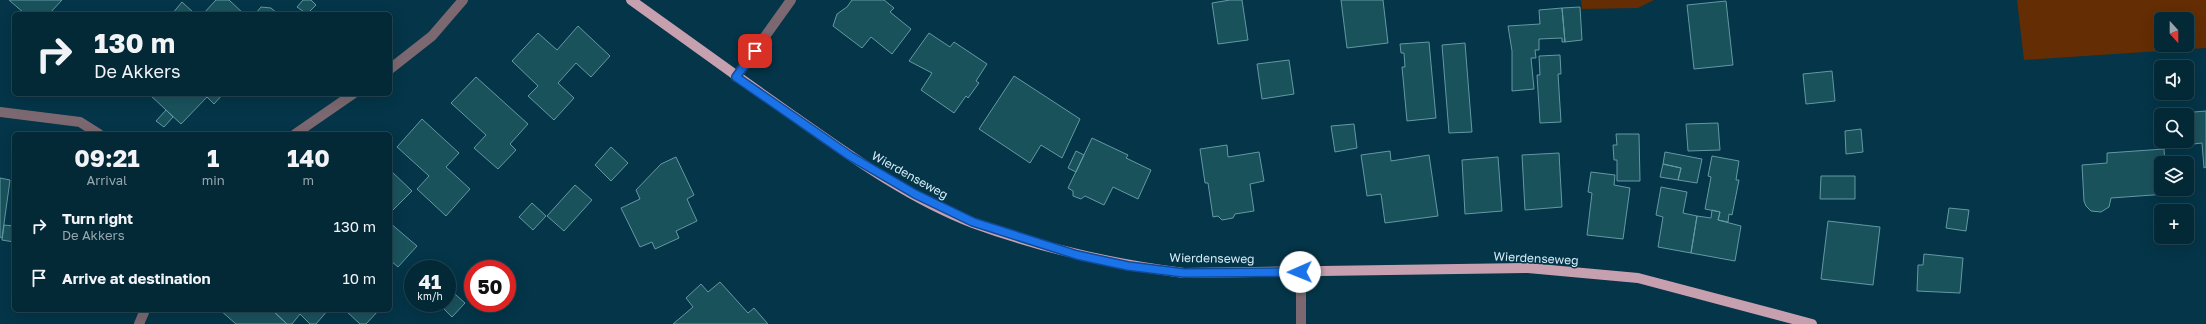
<!DOCTYPE html>
<style>
body{margin:0;font-family:"Golos Text",sans-serif;background:#113442;color:#f1f3f6;height:100vh;display:flex;flex-direction:column;font-size:15px;white-space:nowrap}
*{box-sizing:border-box;margin:0}
p{font-size:13px;color:#97a6ad}
.icon{flex:none;width:22px;height:22px;fill:none;stroke:currentColor;stroke-width:2;stroke-linecap:round;stroke-linejoin:round}
.map{position:relative;flex:1;overflow:hidden}
.side{position:absolute;left:12px;top:132px;width:380px;height:180px;display:flex;flex-direction:column;background:#032836;border-radius:6px;box-shadow:0 4px 16px #0002,0 0 0 1px #244451}
.side>*{flex:none}
.hud{position:absolute;left:12px;top:12px;width:380px;height:84px;border-radius:6px;box-shadow:0 4px 16px #0002,0 0 0 1px #244451;background:#032836;color:#f1f3f6;overflow:hidden}
.needle{width:26px;rotate:159deg}
.tools{position:absolute;left:2154px;top:12px;display:grid;gap:8px}
.tools a{display:grid;place-items:center;width:40px;height:40px;border-radius:6px;background:#032836;box-shadow:0 4px 16px #0002,0 0 0 1px #244451;font-size:20px}
.speed{position:absolute;left:404px;top:260px;display:flex;gap:8px;font-size:20px;font-weight:700;text-align:center}
.speed>*{display:grid;place-content:center;width:52px;height:52px;border-radius:50%;background:#032836;box-shadow:0 4px 16px #0002,0 0 0 1px #244451;line-height:1}
.speed small{font-size:10px;font-weight:400}
.speed .limit{border:6px solid #d22;background:#fff;color:#111}
.pin{position:absolute;display:grid;place-items:center;width:34px;height:34px;color:#fff;margin:-17px;border-radius:8px;box-shadow:0 2px 6px #0006}
.me{position:absolute;width:44px;margin:-22px;rotate:269deg;stroke-linejoin:round;filter:drop-shadow(0 0 3px #0008)}
.turn{display:flex;align-items:center;gap:14px;height:84px;padding:0 16px;font-size:18px}
.turn .icon{width:52px;height:52px;stroke-width:2.5}
.turn b{display:block;font-size:28px;line-height:34px}
.eta{display:flex;justify-content:space-evenly;align-items:center;height:68px;text-align:center}
.eta b{font-size:24px;font-weight:700;line-height:28px}
ul{padding:0;list-style:none}
li{display:flex;align-items:center;gap:12px;height:52px;padding:0 16px}
li div{flex:1}
li b{display:block;font-size:15px}
li em{font-style:normal}
.map>svg:first-child{display:block}
.green{fill:#642d03;fill-rule:evenodd}
.building{fill:#1a525c;stroke:#6399a4}
.lines{fill:none;stroke-linecap:round;stroke-linejoin:round}
.minor{stroke:#7b6870;stroke-width:10}
.major{stroke:#c7a0b0;stroke-width:10}
.route-casing{stroke:#114b97;stroke-width:10}
.route{stroke:#1a73e8;stroke-width:7}
.labels{text-anchor:middle;dominant-baseline:central;stroke-width:3;stroke-linejoin:round;paint-order:stroke}
.street-label{font-size:12px;fill:#d6edf9;stroke:#043548}
</style>
<div class="map">
<svg width="2206" height="324" viewBox="0 0 2206 324">
<rect width="100%" height="100%" fill="#043548"/>
<path class="green" d="M1581,0H1654L1638,8L1582,9Z
M2017,0H2206V48L2024,60ZM2161,19H2187V45H2161Z"/>
<path class="building" d="M9,0H62L49,14H25Z
M216,0H229L244,14H203Z
M303,0H311L316,5L307,14L297,7Z
M852,0H884L894,8L890,12L911,29L892,54L871,37L862,48L833,26L837,14L847,7Z
M1230,0H1242L1248,40L1218,44L1212,3Z
M1341,0H1383L1388,43L1347,48Z
M1726,1L1733,65L1694,69L1687,5Z
M182,2L195,14H172Z
M261,7L271,8L278,14H255Z
M1580,7L1582,40L1565,42L1562,8Z
M1562,8L1565,42H1562V38L1539,39V50H1535L1536,58H1531L1534,89L1512,91V51L1508,26L1540,24L1539,10Z
M578,26L610,56L591,77L576,63L558,83L574,98L554,120L528,96L538,86L512,61L538,33L557,50Z
M929,33L950,47L954,42L987,64L976,81L979,83L968,98L966,96L954,113L921,90L932,73L909,61Z
M1429,42L1436,118L1407,121L1402,67H1405L1404,53H1401L1400,44Z
M1465,43L1472,132L1449,133L1442,45Z
M1560,55L1561,74H1558L1561,122L1540,123L1537,75H1540L1539,56Z
M1289,60L1294,94L1262,99L1257,64Z
M1832,71L1835,101L1806,104L1803,74Z
M1014,76L1080,119L1062,158L1041,145L1030,163L979,129Z
M476,77L528,124L510,144L516,150L498,169L474,148L486,135L451,103Z
M149,94H204L207,97L181,124Z
M204,94H223L214,104Z
M166,110L173,117L164,127L156,121Z
M2206,111V167L2204,168L2202,143L2185,145L2184,141H2187V115H2182V113Z
M422,119L459,153L446,167L470,189L446,216L417,189L429,176L397,147Z
M1718,123L1720,150L1688,151L1686,124Z
M1354,124L1357,148L1335,152L1331,126Z
M1861,129L1863,152L1846,154L1845,131Z
M1616,134H1639L1640,181H1617V160H1614L1613,145H1617Z
M1092,138L1128,155L1126,158L1151,170L1138,199L1113,187L1104,205L1085,196L1081,199L1073,196V191L1068,188Z
M1227,145L1228,157L1259,152L1264,181L1250,184L1254,211L1235,214L1233,218L1222,220L1218,216L1213,217L1208,183H1205L1200,149Z
M611,147L628,163L611,181L595,165Z
M2164,149L2165,163H2161V189H2167V194L2111,198L2109,207L2101,212L2091,211L2086,206L2084,201L2082,165L2107,163V153Z
M1076,151L1084,155L1076,172L1068,168Z
M1390,151L1391,161L1429,155L1438,216L1385,223L1381,194L1367,196L1361,155Z
M1665,152L1702,159L1697,183L1678,180L1681,168L1663,164Z
M1559,153L1562,207L1525,210L1522,155Z
M1712,156L1739,161L1736,180H1739L1732,215L1729,214L1728,222L1718,220L1720,212L1705,209L1711,177L1708,176Z
M676,157L694,195L687,199L697,221L676,231L679,238L655,249L652,242L640,247L621,208L640,199L636,190L661,164Z
M1498,157L1502,211L1465,214L1462,160Z
M1663,164L1681,168L1678,180L1660,177Z
M390,170L412,191L390,213Z
M1591,172L1615,175L1614,185L1630,188L1623,239L1587,235L1592,193L1588,192Z
M1821,176H1855V199H1820Z
M0,178L10,180L2,238L0,237Z
M575,185L592,200L564,231L547,216Z
M1661,187L1687,192L1683,213L1697,216L1691,253L1658,247L1663,217L1656,215Z
M532,203L546,216L533,230L519,217Z
M1949,208L1969,210L1966,231L1946,228Z
M1712,210L1720,212L1718,220L1741,226L1735,261L1691,253L1697,216L1711,218Z
M1828,221L1880,227L1873,285L1821,279Z
M390,223L417,246L398,267L390,260Z
M4,225L14,226V242L2,240Z
M1924,254L1963,258L1960,293L1917,291L1918,265H1923Z
M720,282L748,313L754,308L768,324H673L693,307L686,298L701,284L708,292Z
M447,287L465,303L452,317L438,303H447Z
M220,310H272L287,324H236Z
M272,310H328L316,324H310L300,314L292,324H287Z
M345,310H379L366,324H360Z"/>
<g class="lines">
<path class="minor" d="M390,69L432,36L463,0
M736,77L791,0
M0,112L80,122L99,134
M295,134L353,94
M1301,272V324
M139,324L145,310"/>
<path class="major" d="M631,0C685,39 738,77 792,115C849,155 908,198 973,223C1041,248 1112,264 1184,273L1528,268L1638,278L1812,324"/>
</g>
<g class="lines">
<defs>
<path id="route" d="M755,51L736,77L850,156L915,194L973,222L1077,255L1128,266L1184,273L1300,272"/>
</defs>
<use href="#route" class="route-casing"/>
<use href="#route" class="route"/>
</g>
<g class="labels">
<g class="street-label">
<text transform="translate(910 175) rotate(29)">Wierdenseweg</text>
<text transform="translate(1212 258) rotate(1)">Wierdenseweg</text>
<text transform="translate(1536 258) rotate(3)">Wierdenseweg</text>
</g>
</g>
</svg>
<div class="tools">
<a><svg class="needle" viewBox="-14 -14 28 28"><path d="M0-13l5 13h-10z" fill="#e53935"/><path d="M0 13l5-13h-10z" fill="#97a6ad"/></svg></a>
<a><svg class="icon" aria-label="sound" viewBox="0 0 24 24"><path d="M4 9h4l5-4v14l-5-4H4zM17 9q2 3 0 6"/></svg></a>
<a><svg class="icon" aria-label="search" viewBox="0 0 24 24"><circle cx="10" cy="10" r="6"/><path d="M15 15l6 6"/></svg></a>
<a><svg class="icon" aria-label="layers" viewBox="0 0 24 24"><path d="M12 4l9 5-9 5-9-5zM3 14l9 5 9-5"/></svg></a>
<a>+</a>
</div>
<div class="speed"><div>41<small>km/h</small></div><div class="limit">50</div></div>
<div class="pin" style="left:755px;top:51px;background:#d93025"><svg class="icon" aria-label="arrive" viewBox="0 0 24 24"><path d="M6 21V4h12l-3 4 3 4H6"/></svg></div>
<svg class="me" style="left:1300px;top:272px" viewBox="-20 -20 40 40"><circle r="19" fill="#fff"/><path d="M0-13L10 11 0 6-10 11z" fill="#1a73e8"/></svg>
<div class="hud">
<div class="turn"><svg class="icon" aria-label="right" viewBox="0 0 24 24"><path d="M7 20v-9h11M14 6l5 5-5 5"/></svg><div><b>130 m</b>De Akkers</div></div>
</div>
<section class="side">
<div class="eta">
<div><b>09:21</b><p>Arrival</p></div>
<div><b>1</b><p>min</p></div>
<div><b>140</b><p>m</p></div>
</div>
<ul>
<li><svg class="icon" aria-label="right" viewBox="0 0 24 24"><path d="M7 20v-9h11M14 6l5 5-5 5"/></svg><div><b>Turn right</b><p>De Akkers</p></div><em>130 m</em></li>
<li><svg class="icon" aria-label="arrive" viewBox="0 0 24 24"><path d="M6 21V4h12l-3 4 3 4H6"/></svg><div><b>Arrive at destination</b></div><em>10 m</em></li>
</ul>
</section>
</div>
